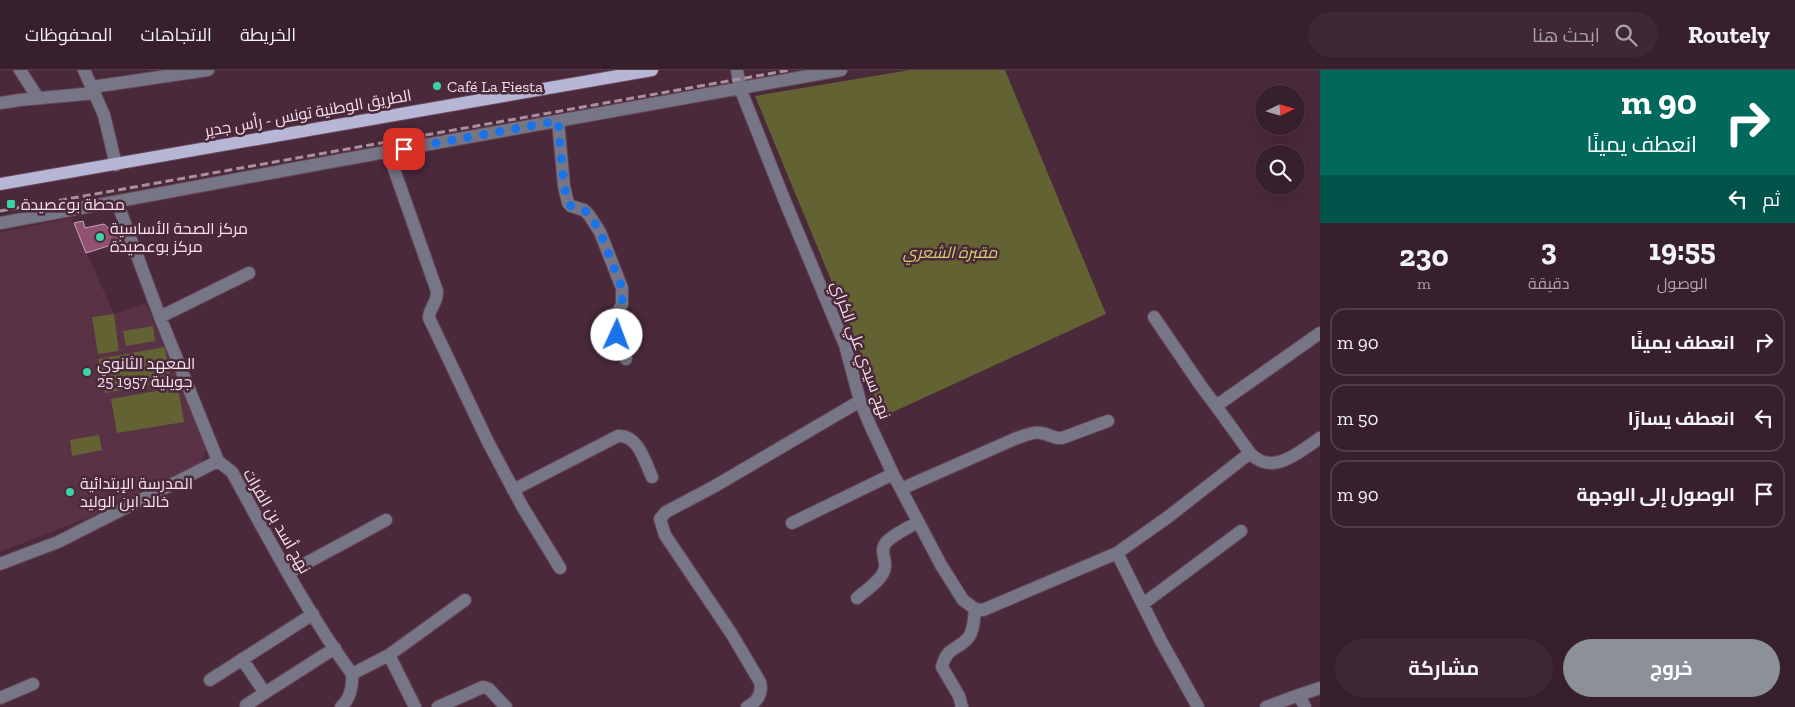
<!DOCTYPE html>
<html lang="ar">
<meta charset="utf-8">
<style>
body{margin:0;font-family:"Zilla Slab",Cairo,serif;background:#3f2734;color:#f1f3f6;direction:rtl;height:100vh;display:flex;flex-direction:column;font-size:19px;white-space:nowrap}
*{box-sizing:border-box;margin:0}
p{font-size:16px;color:#aba2a9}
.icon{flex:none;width:28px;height:28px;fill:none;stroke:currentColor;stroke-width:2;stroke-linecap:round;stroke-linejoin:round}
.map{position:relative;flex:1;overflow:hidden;direction:ltr}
.details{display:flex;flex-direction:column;background:#381f2c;width:475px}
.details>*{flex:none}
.banner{background:#00695c;color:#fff;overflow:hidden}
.needle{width:32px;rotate:85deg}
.tools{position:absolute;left:1255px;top:15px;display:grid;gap:10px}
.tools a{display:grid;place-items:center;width:50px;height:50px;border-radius:50%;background:#381f2c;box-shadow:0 5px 20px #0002,0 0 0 1px #523d48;font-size:25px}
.pin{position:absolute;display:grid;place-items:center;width:42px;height:42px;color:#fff;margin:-21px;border-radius:10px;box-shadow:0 2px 8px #0006}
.me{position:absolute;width:55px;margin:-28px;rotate:2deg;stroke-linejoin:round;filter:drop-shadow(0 0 4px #0008)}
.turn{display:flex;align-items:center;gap:18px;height:105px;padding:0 15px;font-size:22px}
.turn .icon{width:65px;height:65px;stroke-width:2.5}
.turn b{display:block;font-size:35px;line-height:42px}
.then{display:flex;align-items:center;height:48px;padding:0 15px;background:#0003;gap:10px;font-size:19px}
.eta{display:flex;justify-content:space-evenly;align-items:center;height:85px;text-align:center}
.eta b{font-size:30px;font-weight:700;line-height:35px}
.cta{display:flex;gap:10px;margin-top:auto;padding:10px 15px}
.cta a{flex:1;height:58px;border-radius:30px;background:#8c9099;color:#fff;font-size:20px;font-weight:700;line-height:58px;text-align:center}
.cta a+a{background:#3f2734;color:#f1f3f6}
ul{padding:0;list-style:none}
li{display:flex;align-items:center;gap:15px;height:68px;margin:0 10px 8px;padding:0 5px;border:2px solid #523d48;border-radius:15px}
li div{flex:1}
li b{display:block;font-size:19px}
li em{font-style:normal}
header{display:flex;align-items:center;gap:30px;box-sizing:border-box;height:70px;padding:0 25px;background:#381f2c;border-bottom:1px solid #523d48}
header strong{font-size:24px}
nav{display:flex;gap:28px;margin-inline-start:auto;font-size:18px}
.search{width:350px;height:45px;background:#3f2734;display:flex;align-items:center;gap:12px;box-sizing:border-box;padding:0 18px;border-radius:28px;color:#aba2a9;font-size:19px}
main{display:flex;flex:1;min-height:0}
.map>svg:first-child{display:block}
.built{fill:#593246}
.green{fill:#636233}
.building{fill:#915173;stroke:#cca2b7}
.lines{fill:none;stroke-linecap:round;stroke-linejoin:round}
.minor-casing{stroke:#664657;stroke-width:14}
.major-casing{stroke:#664657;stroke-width:14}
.minor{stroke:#777686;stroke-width:12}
.major{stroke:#b8b6d7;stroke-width:12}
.rail{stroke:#ab909e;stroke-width:3;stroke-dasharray:8 4;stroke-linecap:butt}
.route{stroke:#1a73e8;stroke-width:9;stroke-dasharray:0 16.2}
.poi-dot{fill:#3ad4a5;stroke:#4a293b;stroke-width:2}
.labels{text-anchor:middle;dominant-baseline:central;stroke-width:5;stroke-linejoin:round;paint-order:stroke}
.poi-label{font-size:16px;fill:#f6e0ea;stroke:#4a293b;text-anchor:start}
.street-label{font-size:16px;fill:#f6e0ea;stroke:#4a293b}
.park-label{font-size:16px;font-style:italic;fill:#d4d16a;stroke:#4a293b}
</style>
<header>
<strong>Routely</strong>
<div class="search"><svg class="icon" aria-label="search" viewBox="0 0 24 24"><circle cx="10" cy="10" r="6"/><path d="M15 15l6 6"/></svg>ابحث هنا</div>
<nav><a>الخريطة</a><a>الاتجاهات</a><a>المحفوظات</a></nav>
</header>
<main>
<section class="details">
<div class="banner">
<div class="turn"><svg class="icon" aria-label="right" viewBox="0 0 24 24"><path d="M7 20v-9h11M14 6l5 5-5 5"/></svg><div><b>90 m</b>انعطف يمينًا</div></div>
<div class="then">ثم<svg class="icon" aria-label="left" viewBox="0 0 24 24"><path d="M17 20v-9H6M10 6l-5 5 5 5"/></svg></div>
</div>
<div class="eta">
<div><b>19:55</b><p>الوصول</p></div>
<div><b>3</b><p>دقيقة</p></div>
<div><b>230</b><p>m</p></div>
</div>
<ul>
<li><svg class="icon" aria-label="right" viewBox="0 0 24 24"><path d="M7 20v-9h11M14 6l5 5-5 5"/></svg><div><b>انعطف يمينًا</b></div><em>90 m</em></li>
<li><svg class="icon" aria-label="left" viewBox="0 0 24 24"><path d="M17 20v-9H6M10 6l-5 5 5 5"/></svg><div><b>انعطف يسارًا</b></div><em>50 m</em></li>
<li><svg class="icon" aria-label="arrive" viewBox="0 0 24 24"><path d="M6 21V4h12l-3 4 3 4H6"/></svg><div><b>الوصول إلى الوجهة</b></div><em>90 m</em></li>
</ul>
<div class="cta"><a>خروج</a><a>مشاركة</a></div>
</section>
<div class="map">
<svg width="1320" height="637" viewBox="0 0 1320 637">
<rect width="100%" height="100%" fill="#4a293b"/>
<path class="built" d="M71,148L114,244L146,233L206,379L201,393L92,446L0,482V162Z"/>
<path class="green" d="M910,0H1005L1106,244L880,348L871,313L857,273L755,26Z
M114,244L119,281L98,284L92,247Z
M153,256L155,271L126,276L123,261Z
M165,277L171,311L105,323L98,289Z
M178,317L184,352L117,363L111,329Z
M99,365L102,380L72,386L70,370Z"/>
<path class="building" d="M83,151L85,158L104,154L114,163L118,162L121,172L86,183L74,153Z"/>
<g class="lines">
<defs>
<path id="minor" d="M20,0L38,28
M84,0L104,45L116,95
M737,0L740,18L784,129L845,275L860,331L870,355L893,404L941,495L963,530L975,539L983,540L1117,483L1161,571L1198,637
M92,17L208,0
M0,33L20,30L95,23
M558,51L564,116L568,133L571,136L584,140L589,145L600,162L622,218V234L614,249V256L626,289
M388,82L437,221C438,232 429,238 429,248L488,372L522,436L560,498
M117,132L160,247L218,391L232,402C270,471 306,541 352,604L389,585L415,637
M0,153L330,92L841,0
M160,247L249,203
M1154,247L1201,316L1216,336
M1250,383C1272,407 1299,382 1320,368
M901,419L1017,368C1024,366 1034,361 1041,363C1049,364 1054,369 1062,368L1108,351
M513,420L618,366C638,364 645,392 652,407
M792,453L893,404
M1117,483L1168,447L1250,383L1216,336L1320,263
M0,494L58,472L218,391
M288,503L386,450
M857,528C866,520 884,509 885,497C886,489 880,481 885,474C890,466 910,457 918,452
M1143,534L1241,461
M389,585L465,530
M242,589L265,623
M210,610L313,544
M1299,625L1320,618
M0,628L33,614
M246,635L335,578
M341,637C350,629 353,616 352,604
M438,637L483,617L489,619L506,637
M747,637C757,632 763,624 760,612L731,563L665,465L660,449L666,442L715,416L860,331
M962,637L959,626L942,597C947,576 957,581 968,568C974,561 974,548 975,539
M1266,637L1299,625L1305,637"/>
<path id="major" d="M0,114L652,0"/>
</defs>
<use href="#minor" class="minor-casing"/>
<use href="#major" class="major-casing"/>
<use href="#minor" class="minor"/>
<use href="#major" class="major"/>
<path class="rail" d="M0,141L790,0"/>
</g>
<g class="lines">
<path class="route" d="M404,79L558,51L564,116L568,133L571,136L584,140L590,145L600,162L622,218V234L614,249L617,265"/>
</g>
<g class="poi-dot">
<circle cx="437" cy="16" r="5"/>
<rect x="6" y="129" width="10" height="10" rx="2.5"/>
<circle cx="100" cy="167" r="5"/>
<circle cx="87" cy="302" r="5"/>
<circle cx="70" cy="422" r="5"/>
</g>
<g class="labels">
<g class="poi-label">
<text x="447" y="16">Café La Fiesta</text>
<text x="21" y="134">محطة بوعصيدة</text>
<text x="110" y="158">مركز الصحة الأساسية<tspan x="110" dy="18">مركز بوعصيدة</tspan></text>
<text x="97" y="293">المعهد الثانوي<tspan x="97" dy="18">25 جويلية 1957</tspan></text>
<text x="80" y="413">المدرسة الإبتدائية<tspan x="80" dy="18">خالد ابن الوليد</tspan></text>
</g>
<g class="street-label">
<text transform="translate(308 43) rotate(-10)">الطريق الوطنية تونس - رأس جدير</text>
<text transform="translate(861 280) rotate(70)">نهج سيدي علي الكراي</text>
<text transform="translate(277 451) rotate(60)">نهج أسد بن الفرات</text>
</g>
<g class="park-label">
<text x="950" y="182">مقبرة الشعري</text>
</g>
</g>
</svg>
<div class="tools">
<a><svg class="needle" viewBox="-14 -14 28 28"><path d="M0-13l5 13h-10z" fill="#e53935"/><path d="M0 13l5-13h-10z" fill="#aba2a9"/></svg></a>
<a><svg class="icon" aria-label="search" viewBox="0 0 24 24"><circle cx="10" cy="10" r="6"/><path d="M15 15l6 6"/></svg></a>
</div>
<div class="pin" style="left:404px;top:79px;background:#d93025"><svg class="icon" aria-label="arrive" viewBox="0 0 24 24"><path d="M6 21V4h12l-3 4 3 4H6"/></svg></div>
<svg class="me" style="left:617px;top:265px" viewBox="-20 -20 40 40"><circle r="19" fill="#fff"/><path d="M0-13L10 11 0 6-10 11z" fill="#1a73e8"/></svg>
</div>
</main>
